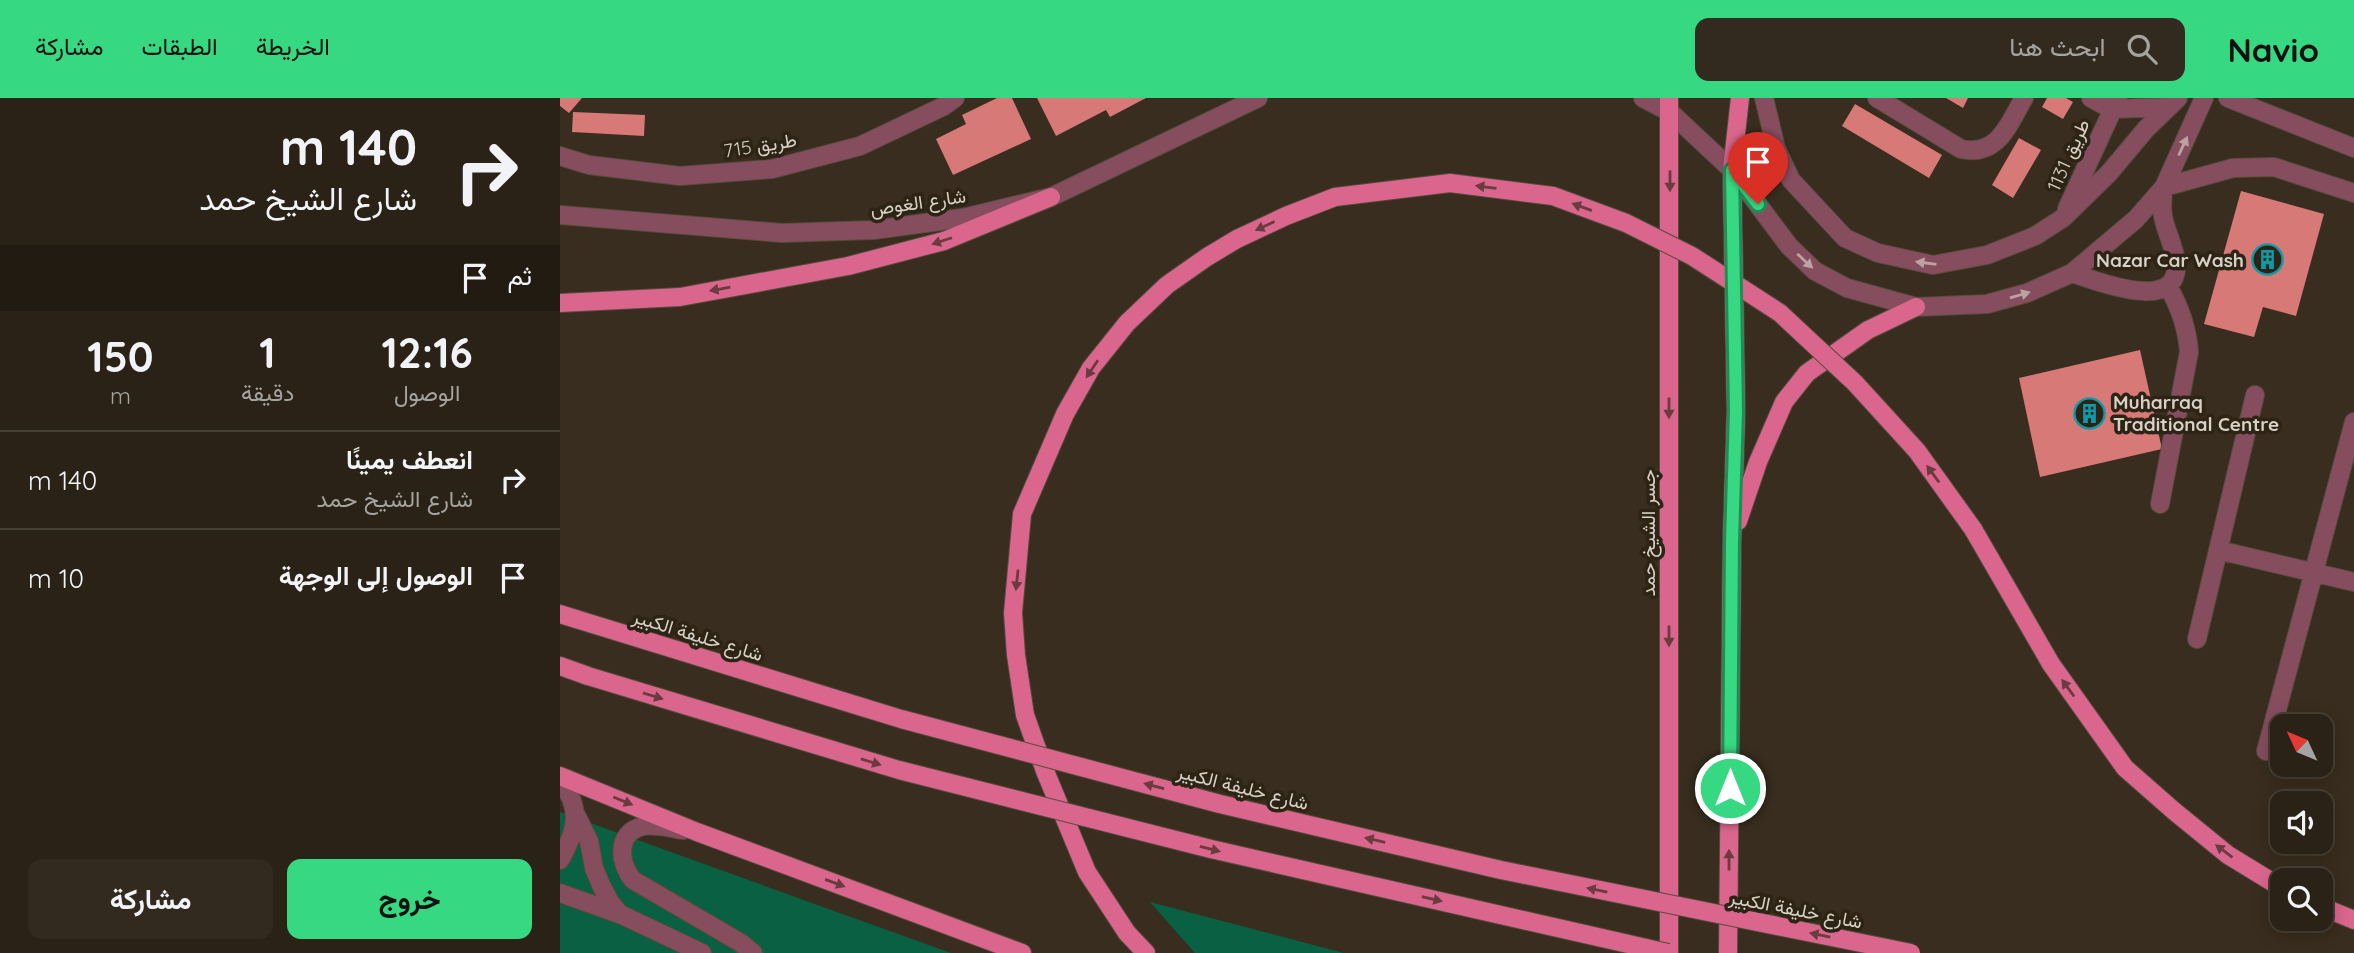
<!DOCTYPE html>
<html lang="ar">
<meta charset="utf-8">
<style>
body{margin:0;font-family:Quicksand,Vazirmatn,sans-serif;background:#322a1f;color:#f1f3f6;direction:rtl;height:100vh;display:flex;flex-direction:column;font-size:26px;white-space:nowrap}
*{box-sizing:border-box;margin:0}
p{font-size:23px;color:#a5a4a1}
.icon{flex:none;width:38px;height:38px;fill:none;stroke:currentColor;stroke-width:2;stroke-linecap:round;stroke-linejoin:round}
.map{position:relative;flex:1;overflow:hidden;direction:ltr}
.sheet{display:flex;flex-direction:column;background:#2a2216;width:560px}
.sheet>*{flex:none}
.banner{background:#2a2216;color:#f1f3f6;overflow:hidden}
.needle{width:46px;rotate:314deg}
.fabs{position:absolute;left:1710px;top:616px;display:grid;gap:14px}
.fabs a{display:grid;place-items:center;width:63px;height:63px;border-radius:14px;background:#2a2216;box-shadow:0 4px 18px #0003,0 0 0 2px #463f35;font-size:35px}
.pin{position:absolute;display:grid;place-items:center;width:60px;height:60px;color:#fff;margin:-72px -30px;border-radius:50% 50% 50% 0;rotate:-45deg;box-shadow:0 0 7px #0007}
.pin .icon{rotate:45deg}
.me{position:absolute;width:77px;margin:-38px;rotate:0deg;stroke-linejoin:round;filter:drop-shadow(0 0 5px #0008)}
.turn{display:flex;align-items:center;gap:24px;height:147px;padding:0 28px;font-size:32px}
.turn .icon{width:91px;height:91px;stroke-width:2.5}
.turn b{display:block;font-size:49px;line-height:60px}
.then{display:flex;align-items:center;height:66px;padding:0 28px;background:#0003;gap:14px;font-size:26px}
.eta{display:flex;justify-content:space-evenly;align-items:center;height:119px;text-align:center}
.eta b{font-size:42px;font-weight:700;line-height:49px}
.action{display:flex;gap:14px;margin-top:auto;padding:14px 28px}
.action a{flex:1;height:80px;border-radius:14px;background:#36d881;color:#111;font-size:28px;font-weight:700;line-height:80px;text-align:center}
.action a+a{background:#322a1f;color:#f1f3f6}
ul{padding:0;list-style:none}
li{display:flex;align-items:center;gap:21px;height:98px;padding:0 28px;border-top:2px solid #463f35}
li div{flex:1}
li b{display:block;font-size:26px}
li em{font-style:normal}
header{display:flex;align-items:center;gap:42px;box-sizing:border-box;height:98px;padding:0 35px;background:#36d881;color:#111}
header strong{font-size:33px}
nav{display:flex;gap:38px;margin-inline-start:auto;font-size:24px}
.search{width:490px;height:63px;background:#322a1f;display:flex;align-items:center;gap:18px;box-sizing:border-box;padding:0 24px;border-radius:14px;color:#a5a4a1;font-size:26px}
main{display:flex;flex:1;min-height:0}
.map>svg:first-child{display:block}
.green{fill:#096043}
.building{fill:#d77977}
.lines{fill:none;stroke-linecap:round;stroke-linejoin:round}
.minor-casing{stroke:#554b3c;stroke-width:20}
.major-casing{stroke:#554b3c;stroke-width:20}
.minor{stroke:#864d5f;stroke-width:18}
.major{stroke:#da668d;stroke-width:18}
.major-bridge-casing{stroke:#554b3c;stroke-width:20;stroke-linecap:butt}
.major-bridge{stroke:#da668d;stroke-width:18}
.oneway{fill:#bba3a3}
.oneway2{fill:#6a3b3f}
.route-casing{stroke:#238c54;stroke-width:18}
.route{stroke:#36d881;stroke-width:12}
.labels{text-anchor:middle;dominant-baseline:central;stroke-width:7;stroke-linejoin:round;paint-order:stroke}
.street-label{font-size:19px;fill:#d7d1c7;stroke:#2e2415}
.poi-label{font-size:19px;font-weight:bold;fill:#d7d1c7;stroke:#2e2415;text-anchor:end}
</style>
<header>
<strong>Navio</strong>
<div class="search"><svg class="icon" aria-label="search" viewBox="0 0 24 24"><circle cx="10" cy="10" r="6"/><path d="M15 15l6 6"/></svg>ابحث هنا</div>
<nav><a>الخريطة</a><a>الطبقات</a><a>مشاركة</a></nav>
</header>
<main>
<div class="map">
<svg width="1794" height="855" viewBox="0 0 1794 855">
<rect width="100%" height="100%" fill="#382d1e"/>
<path class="green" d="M0,714L22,722L391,855H0Z
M590,804L784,855H635Z"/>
<path class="building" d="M0,0H22L9,15L0,8Z
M437,0H452L471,41L393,77L376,41L406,26L402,17Z
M477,0H586L550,19L546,12L496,38Z
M1386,0H1408L1403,10Z
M1487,0H1506L1513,4L1503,21L1482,9Z
M1295,6L1382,57L1369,80L1282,28Z
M13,14L85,17L84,38L12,34Z
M1459,40L1481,52L1453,100L1432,87Z
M1681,93L1764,116L1736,218L1703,209L1694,239L1644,226Z
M1580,252L1602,351L1480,379L1459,280Z"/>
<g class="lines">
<defs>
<path id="minor" d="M1083,0L1110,14L1172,72L1229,148L1255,173L1287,190L1356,209L1427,206L1467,195L1512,175L1576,121L1604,89L1644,0
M1204,0L1216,50L1231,82L1285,140L1318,155L1373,167L1427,157L1475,138L1503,120L1549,75L1586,31L1618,0
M1317,0L1401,51C1438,59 1448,27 1464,0
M1531,0L1551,11
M1668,0L1794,50
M1551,11L1608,9
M0,58L29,67L120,78L212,71L300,48L384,8L395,0
M1507,111L1558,0
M0,117L222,135L313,132L403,120L491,99L698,0
M1512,175C1539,184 1627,219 1615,158C1608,129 1598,123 1604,89L1673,70L1714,69L1794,95
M1600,406L1629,254C1627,229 1620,210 1608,188
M1658,452L1794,484
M1637,541L1695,297
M1706,653L1794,324
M0,683C23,710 16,734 0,762
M16,717L29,743L34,770L41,787L50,804L59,815
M123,732C111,730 96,726 84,728C55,734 59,765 73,782L181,845L193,855
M0,795L62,817L142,855"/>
<path id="major" d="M0,205L120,199L288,168L384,143L491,99
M1178,423L1198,364L1224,304L1247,275L1308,232L1356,209
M1413,431L1491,566L1565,670L1614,713L1668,757L1722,790
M0,516L16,521
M0,568L28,578
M0,678L137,734L462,855
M1760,808L1794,822
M586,855L567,835L527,774L485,673L465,617L456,557L453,515L462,416L505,316L531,270L567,225L607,187L647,159L677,141L726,118L775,99L890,85L993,98
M1109,855V0
M1168,855L1172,443L1176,313L1172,72L1180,0"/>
</defs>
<use href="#minor" class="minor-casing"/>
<use href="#major" class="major-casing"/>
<use href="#minor" class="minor"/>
<use href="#major" class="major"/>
<defs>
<path id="major-bridge" d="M993,98L1066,125L1132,158L1220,215L1295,285L1357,353L1413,431
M16,521L341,621L660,706L941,772L1351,855
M28,578L339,672L651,751L1108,855"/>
</defs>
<use href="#major-bridge" class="major-bridge-casing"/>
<use href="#major-bridge" class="major-bridge"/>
</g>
<defs><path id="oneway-solid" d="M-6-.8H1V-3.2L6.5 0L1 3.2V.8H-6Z" transform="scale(1.75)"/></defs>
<g class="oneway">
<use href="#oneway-solid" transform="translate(1623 48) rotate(-65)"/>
<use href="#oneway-solid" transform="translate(1245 163) rotate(43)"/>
<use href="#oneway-solid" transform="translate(1366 165) rotate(-172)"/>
<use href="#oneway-solid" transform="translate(1460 197) rotate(-16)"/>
</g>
<g class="oneway2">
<use href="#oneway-solid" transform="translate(1110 83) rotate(90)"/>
<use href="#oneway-solid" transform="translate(926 89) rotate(-173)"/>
<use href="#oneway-solid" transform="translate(1022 109) rotate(-160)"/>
<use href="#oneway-solid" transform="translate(705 128) rotate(155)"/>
<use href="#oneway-solid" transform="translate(382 143) rotate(162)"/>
<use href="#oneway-solid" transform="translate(160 191) rotate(170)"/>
<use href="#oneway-solid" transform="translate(532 271) rotate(124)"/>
<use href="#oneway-solid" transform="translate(1109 310) rotate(90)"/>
<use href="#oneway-solid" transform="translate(1373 376) rotate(-126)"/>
<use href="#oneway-solid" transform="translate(457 482) rotate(96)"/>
<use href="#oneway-solid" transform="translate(1109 538) rotate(90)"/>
<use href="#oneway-solid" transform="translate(1508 590) rotate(-126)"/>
<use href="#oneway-solid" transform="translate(93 598) rotate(17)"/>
<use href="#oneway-solid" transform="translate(311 664) rotate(17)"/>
<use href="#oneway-solid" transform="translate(594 688) rotate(-165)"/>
<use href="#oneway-solid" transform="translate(63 703) rotate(22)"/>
<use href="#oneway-solid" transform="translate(815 742) rotate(-167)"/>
<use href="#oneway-solid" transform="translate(650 751) rotate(14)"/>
<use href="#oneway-solid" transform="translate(1664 753) rotate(-143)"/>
<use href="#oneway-solid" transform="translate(1169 762) rotate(-90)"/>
<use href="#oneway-solid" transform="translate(275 785) rotate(20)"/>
<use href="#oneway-solid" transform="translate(1037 792) rotate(-168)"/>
<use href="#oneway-solid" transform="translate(872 801) rotate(13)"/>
<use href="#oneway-solid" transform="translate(1260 837) rotate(-169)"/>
</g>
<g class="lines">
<defs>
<path id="route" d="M1170,690L1172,443L1176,313L1172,72L1198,106"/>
</defs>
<use href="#route" class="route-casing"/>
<use href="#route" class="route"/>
</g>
<defs>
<symbol id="building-ring" viewBox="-11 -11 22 22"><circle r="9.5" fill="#2e2415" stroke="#0f9aa8" stroke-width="1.5"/><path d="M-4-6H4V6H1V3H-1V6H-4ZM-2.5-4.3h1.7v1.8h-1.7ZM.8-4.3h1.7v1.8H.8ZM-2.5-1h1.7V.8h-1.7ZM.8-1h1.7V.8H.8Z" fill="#0f9aa8"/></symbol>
</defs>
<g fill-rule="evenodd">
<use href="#building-ring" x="1690" y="144" width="35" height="35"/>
<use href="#building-ring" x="1512" y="298" width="35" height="35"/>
</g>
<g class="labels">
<g class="street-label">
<text transform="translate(200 47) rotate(-9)">طريق 715</text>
<text transform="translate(1508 57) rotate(-66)">طريق 1131</text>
<text transform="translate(358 104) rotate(-8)">شارع الغوص</text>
<text transform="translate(1088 435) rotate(-90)">جسر الشيخ حمد</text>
<text transform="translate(138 537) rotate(17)">شارع خليفة الكبير</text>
<text transform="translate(683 689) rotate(14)">شارع خليفة الكبير</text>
<text transform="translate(1236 811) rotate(11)">شارع خليفة الكبير</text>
</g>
<g class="poi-label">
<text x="1684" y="162">Nazar Car Wash</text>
<text x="1553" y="304" text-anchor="start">Muharraq<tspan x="1553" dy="22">Traditional Centre</tspan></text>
</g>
</g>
</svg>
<div class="fabs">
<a><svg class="needle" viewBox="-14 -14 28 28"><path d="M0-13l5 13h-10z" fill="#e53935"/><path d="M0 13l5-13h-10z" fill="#a5a4a1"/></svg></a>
<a><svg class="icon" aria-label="sound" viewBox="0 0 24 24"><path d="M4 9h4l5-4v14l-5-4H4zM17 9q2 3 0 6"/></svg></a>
<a><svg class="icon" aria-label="search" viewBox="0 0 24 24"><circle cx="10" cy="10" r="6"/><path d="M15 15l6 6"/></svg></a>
</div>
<div class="pin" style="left:1198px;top:106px;background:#d93025"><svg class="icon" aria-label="arrive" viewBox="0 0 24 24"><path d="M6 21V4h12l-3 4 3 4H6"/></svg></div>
<svg class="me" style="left:1170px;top:690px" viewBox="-20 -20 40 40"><circle r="17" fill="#36d881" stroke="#fff" stroke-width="3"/><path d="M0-11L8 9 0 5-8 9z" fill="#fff"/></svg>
</div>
<section class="sheet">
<div class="banner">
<div class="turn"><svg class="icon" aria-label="right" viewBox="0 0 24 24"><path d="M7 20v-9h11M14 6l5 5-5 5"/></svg><div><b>140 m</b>شارع الشيخ حمد</div></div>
<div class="then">ثم<svg class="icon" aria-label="arrive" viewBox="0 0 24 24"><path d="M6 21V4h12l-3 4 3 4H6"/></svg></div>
</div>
<div class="eta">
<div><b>12:16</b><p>الوصول</p></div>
<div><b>1</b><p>دقيقة</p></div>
<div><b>150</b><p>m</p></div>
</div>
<ul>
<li><svg class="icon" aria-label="right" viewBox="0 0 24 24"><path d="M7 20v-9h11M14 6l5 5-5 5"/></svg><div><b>انعطف يمينًا</b><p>شارع الشيخ حمد</p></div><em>140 m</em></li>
<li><svg class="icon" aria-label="arrive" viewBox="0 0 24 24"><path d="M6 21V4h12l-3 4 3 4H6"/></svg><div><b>الوصول إلى الوجهة</b></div><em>10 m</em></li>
</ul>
<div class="action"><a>خروج</a><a>مشاركة</a></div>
</section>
</main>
